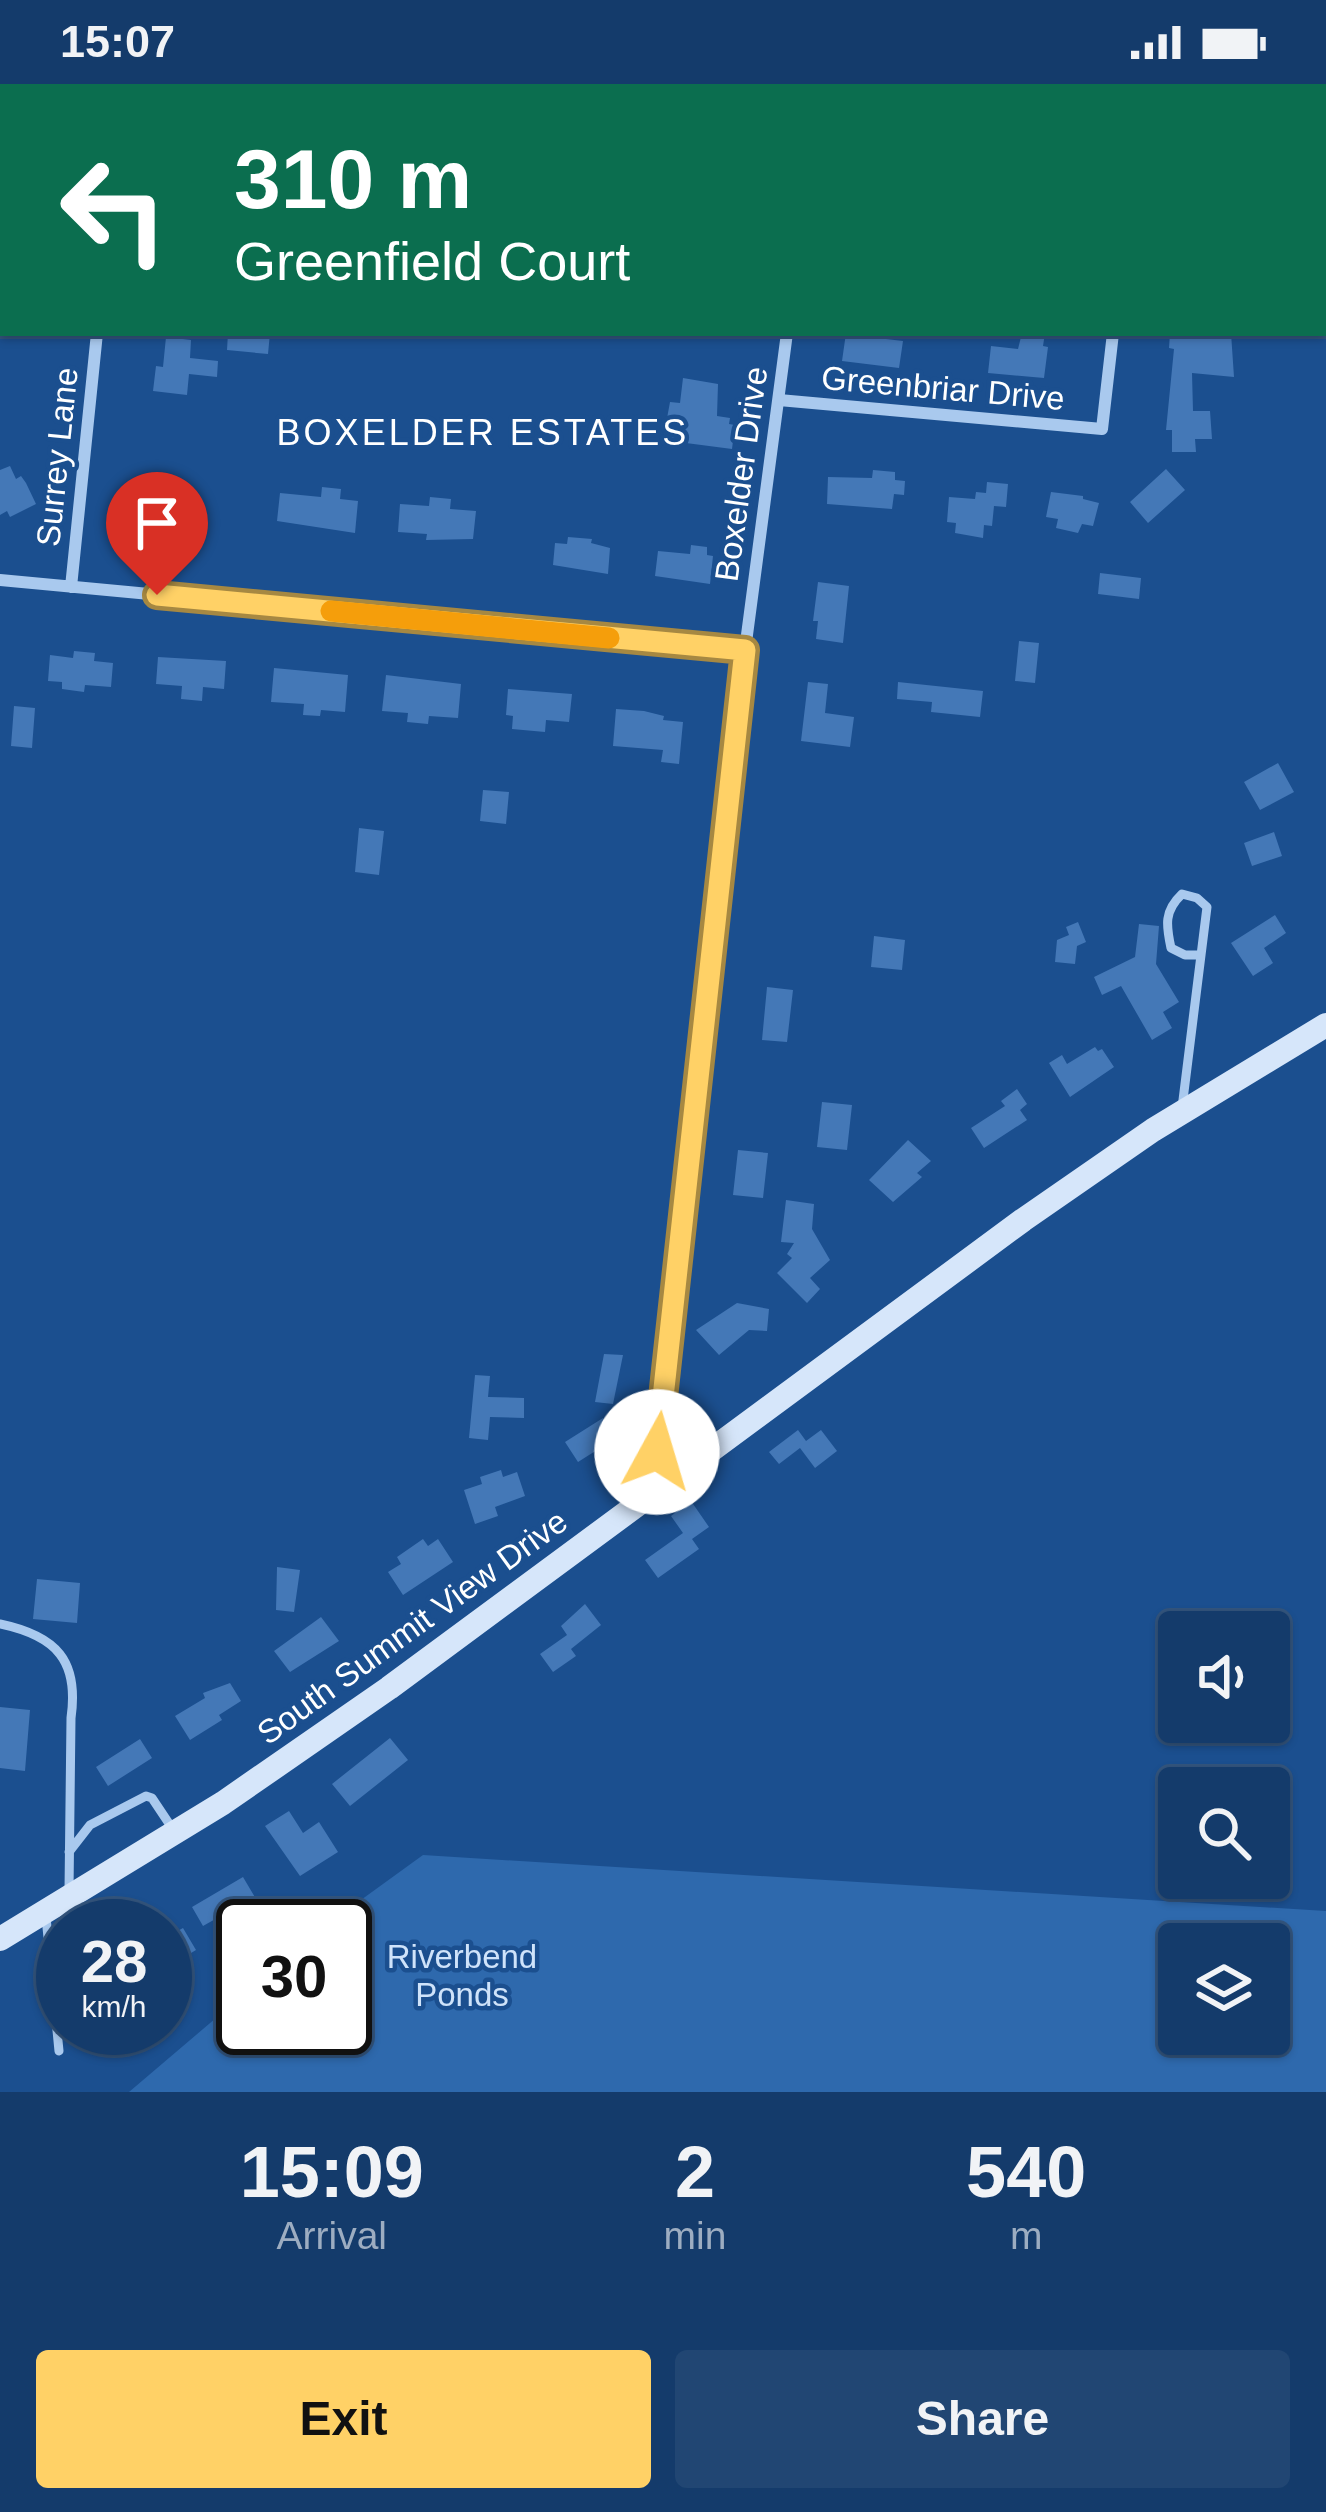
<!DOCTYPE html>
<style>
body{margin:0;font-family:Arial,sans-serif;background:#214673;color:#f1f3f6;height:100vh;display:flex;flex-direction:column;font-size:45px;white-space:nowrap}
*{box-sizing:border-box;margin:0}
p{font-size:39px;color:#9dadc1}
.icon{flex:none;width:66px;height:66px;fill:none;stroke:currentColor;stroke-width:2;stroke-linecap:round;stroke-linejoin:round}
.map{position:relative;height:2008px;overflow:hidden}
.details{display:flex;flex-direction:column;background:#143b6b;flex:1}
.details>*{flex:none}
.guide{position:absolute;left:0px;top:0px;width:1326px;height:252px;box-shadow:0 3px 9px #0004,0 0 0 3px #33557e;background:#0b6e4f;color:#fff;overflow:hidden}
.controls{position:absolute;left:1158px;top:1527px;display:grid;gap:24px}
.controls a{display:grid;place-items:center;width:132px;height:132px;border-radius:12px;background:#143b6b;box-shadow:0 3px 9px #0004,0 0 0 3px #33557e;font-size:60px}
.speed{position:absolute;left:36px;top:1815px;display:flex;gap:24px;font-size:60px;font-weight:700;text-align:center}
.speed>*{display:grid;place-content:center;width:156px;height:156px;border-radius:50%;background:#143b6b;box-shadow:0 3px 9px #0004,0 0 0 3px #33557e;line-height:1}
.speed small{font-size:30px;font-weight:400}
.speed .limit{border:6px solid #111;border-radius:18px;background:#fff;color:#111}
.pin{position:absolute;display:grid;place-items:center;width:102px;height:102px;color:#fff;margin:-123px -51px;border-radius:50% 50% 50% 0;rotate:-45deg;box-shadow:0 0 12px #0007}
.pin .icon{rotate:45deg}
.me{position:absolute;width:132px;margin:-66px;rotate:6deg;stroke-linejoin:round;filter:drop-shadow(0 0 9px #0008)}
.turn{display:flex;align-items:center;gap:42px;height:252px;padding:0 36px;font-size:54px}
.turn .icon{width:156px;height:156px;stroke-width:2.5}
.turn b{display:block;font-size:84px;line-height:102px}
.eta{display:flex;justify-content:space-evenly;align-items:center;height:204px;text-align:center}
.eta b{font-size:72px;font-weight:600;line-height:84px}
.action{display:flex;gap:24px;margin-top:auto;padding:24px 36px}
.action a{flex:1;height:138px;border-radius:12px;background:#ffd166;color:#111;font-size:48px;font-weight:600;line-height:138px;text-align:center}
.action a+a{background:#214673;color:#f1f3f6}
.status{display:flex;justify-content:space-between;align-items:center;height:84px;padding:0 60px;background:#143b6b;direction:ltr}
.status svg{height:33px;fill:currentColor}
.map>svg:first-child{display:block}
.green{fill:#2e69ad;fill-rule:evenodd}
.building{fill:#4478b7}
.lines{fill:none;stroke-linecap:round;stroke-linejoin:round}
.lane{stroke:#a9c9ee;stroke-width:9}
.street{stroke:#a9c9ee;stroke-width:12}
.secondary{stroke:#d6e6fa;stroke-width:24}
.route-casing{stroke:#a68842;stroke-width:30}
.route{stroke:#ffd166;stroke-width:21}
.slow{stroke:#f59e0b;stroke-width:21}
.labels{text-anchor:middle;dominant-baseline:central;stroke-width:9;stroke-linejoin:round;paint-order:stroke}
.street-label{font-size:33px;fill:#fff;stroke:#1b4f8f}
.park-label{font-size:33px;fill:#cfe3fa;stroke:#1b4f8f}
.neighbourhood-label{font-size:36px;letter-spacing:3px;fill:#fff;stroke:#1b4f8f}
</style>
<div class="status"><b>15:07</b><svg viewBox="0 0 49 12"><path d="M0 12V9h3v3zM5 12V6h3v6zM10 12V3h3v9zM15 12V0h3v12zM26 1h20v11H26zM47 4h2v5h-2z"/></svg></div>
<div class="map">
<svg width="1326" height="2008" viewBox="0 0 1326 2008">
<rect width="100%" height="100%" fill="#1b4f8f"/>
<path class="green" d="M423,1771L1326,1827V2008H129L243,1911V1944H345V1842H325ZM1179,1860H1269V1950H1179Z"/>
<path class="building" d="M228,249H270L268,270L227,266Z
M846,249H870L869,253L903,257L899,284L842,277Z
M1022,249H1045L1043,262L1048,263L1044,294L988,289L991,262L1018,265Z
M1170,249H1231L1234,293L1192,289L1193,327H1210L1212,355H1195L1196,368H1172V346H1166L1174,265L1169,264Z
M166,253L191,256L190,274L218,277L217,293L189,290L187,311L153,307L156,282L163,283Z
M683,294L718,300L717,332L730,334L729,340L735,341L732,365L663,356L670,318L680,319Z
M10,382L16,395L21,392L26,399L36,420L10,433L7,427L0,431V386Z
M1166,385L1185,406L1148,439L1130,418Z
M873,386L895,388V396L905,397L904,411L894,410L892,425L827,420L828,393L872,394Z
M987,398L1008,400L1006,423L994,422L992,442L984,441L983,454L955,449L956,439L947,438L949,413L975,415L976,408L986,409Z
M322,403L341,405L340,415L358,417L355,449L277,437L280,409L321,413Z
M152,405L173,406L172,416L197,418L195,446L146,447L147,441L121,439L123,412L151,414Z
M1051,408L1083,412V415L1099,419L1093,442L1082,440L1078,449L1056,444L1058,435L1046,433Z
M430,413L451,415L450,425L476,427L473,455L426,456L427,450L398,448L400,420L429,422Z
M568,453L592,455L591,459L610,464L608,490L553,481L555,459L567,460Z
M691,461L707,463V471L713,472L710,500L655,492L658,467L690,470Z
M1100,489L1141,494L1139,515L1098,510Z
M818,498L849,502L843,559L816,555L818,537H813Z
M1019,557L1039,559L1035,599L1015,597Z
M74,567L95,569L94,577L113,579L111,603L85,601L84,608L62,605V598L48,597L50,571L73,574Z
M158,573L226,577L224,605L203,603L202,617L181,615L182,602L156,600Z
M274,584L348,591L345,628L321,626L320,632L303,631L304,620L271,618Z
M386,591L461,600L458,634L429,632L428,640L407,638L408,629L382,627Z
M808,598L828,600L825,629L854,633L850,663L801,657Z
M898,598L983,607L980,633L931,628L932,618L897,615Z
M508,605L572,610L569,638L546,636L545,648L512,645L513,632L506,631Z
M14,622L35,624L32,664L11,662Z
M616,625L644,627L664,632L663,636L683,638L679,680L661,678L663,666L613,662Z
M1278,679L1294,708L1260,726L1244,698Z
M483,706L509,708L506,740L480,737Z
M359,744L384,747L379,791L355,788Z
M1274,748L1282,772L1252,782L1244,759Z
M1275,831L1286,849L1264,864L1273,879L1253,892L1231,859Z
M1078,838L1086,858L1077,862L1075,880L1055,878L1057,856L1069,851L1066,843Z
M1139,840L1159,842L1156,880L1179,918L1163,928L1172,944L1152,956L1121,902L1102,911L1094,893L1135,873Z
M874,852L905,856L902,886L871,883Z
M767,903L793,906L787,958L762,956Z
M1095,963L1098,967L1102,965L1114,983L1070,1013L1049,979L1062,971L1067,980Z
M1017,1005L1027,1020L1020,1026L1027,1036L984,1064L971,1044L1005,1022L1001,1017Z
M822,1018L852,1021L847,1066L817,1063Z
M908,1056L931,1077L917,1089L922,1093L893,1118L869,1096Z
M738,1066L768,1069L763,1114L733,1111Z
M786,1116L814,1120L812,1145L830,1176L810,1194L820,1205L807,1219L777,1189L792,1174L787,1170L794,1159L781,1158Z
M737,1219L769,1225L767,1247L749,1246L719,1271L696,1246Z
M604,1270L623,1271L613,1320L595,1318Z
M475,1291L490,1292L488,1313L524,1314V1334L490,1333L488,1356L469,1354Z
M603,1334L616,1354L578,1378L565,1358Z
M798,1346L806,1357L821,1346L837,1367L815,1384L800,1364L779,1380L769,1368Z
M501,1386L503,1393L517,1388L525,1412L495,1423L498,1432L475,1440L464,1406L482,1400L480,1393Z
M691,1417L709,1443L692,1455L699,1465L658,1494L645,1476L683,1449L671,1432Z
M423,1455L428,1462L438,1455L453,1478L403,1511L388,1488L401,1480L397,1473Z
M277,1483L300,1486L294,1528L276,1526Z
M37,1495L80,1499L77,1539L33,1535Z
M585,1520L601,1541L571,1565L576,1572L553,1588L540,1570L567,1551L561,1542Z
M321,1533L339,1557L290,1588L274,1567Z
M230,1599L241,1617L219,1631L222,1636L190,1656L175,1632L205,1614L203,1609Z
M0,1623L30,1626L25,1687L0,1684Z
M390,1654L408,1676L350,1722L332,1700Z
M140,1655L152,1674L108,1702L96,1683Z
M289,1727L303,1749L319,1738L338,1768L300,1792L265,1742Z
M243,1793L256,1815L232,1835L226,1829L203,1842L192,1823Z
M183,1844L196,1866L181,1875L191,1892L165,1908V1854Z"/>
<g class="lines">
<path class="lane" d="M1182,1024L1207,823L1197,814L1182,810C1164,827 1166,841 1171,864L1185,871H1201
M0,1540C57,1552 79,1577 71,1634L69,1807
M69,1768L90,1741L146,1712L152,1714L174,1747
M46,1833L59,1967"/>
<path class="street" d="M779,316L1102,345L1113,249
M0,496L745,566
M71,503L97,249
M674,1393L657,1368L745,566L787,249"/>
<path class="secondary" d="M0,1855L223,1719L389,1604L1023,1136L1153,1046L1326,941"/>
</g>
<g class="lines">
<defs>
<path id="route" d="M157,511L745,566L657,1368"/>
</defs>
<use href="#route" class="route-casing"/>
<use href="#route" class="route"/>
<path class="slow" d="M331,527L609,554"/>
</g>
<g class="labels">
<g class="street-label">
<text transform="translate(943 304) rotate(5)">Greenbriar Drive</text>
<text transform="translate(57 373) rotate(-84)">Surrey Lane</text>
<text transform="translate(741 390) rotate(-82)">Boxelder Drive</text>
<text transform="translate(412 1543) rotate(-36)">South Summit View Drive</text>
</g>
<g class="park-label">
<text x="462" y="1872">Riverbend<tspan x="462" dy="38">Ponds</tspan></text>
</g>
<g class="neighbourhood-label">
<text x="483" y="348">BOXELDER ESTATES</text>
</g>
</g>
</svg>
<div class="controls">
<a><svg class="icon" aria-label="sound" viewBox="0 0 24 24"><path d="M4 9h4l5-4v14l-5-4H4zM17 9q2 3 0 6"/></svg></a>
<a><svg class="icon" aria-label="search" viewBox="0 0 24 24"><circle cx="10" cy="10" r="6"/><path d="M15 15l6 6"/></svg></a>
<a><svg class="icon" aria-label="layers" viewBox="0 0 24 24"><path d="M12 4l9 5-9 5-9-5zM3 14l9 5 9-5"/></svg></a>
</div>
<div class="speed"><div>28<small>km/h</small></div><div class="limit">30</div></div>
<div class="pin" style="left:157px;top:511px;background:#d93025"><svg class="icon" aria-label="arrive" viewBox="0 0 24 24"><path d="M6 21V4h12l-3 4 3 4H6"/></svg></div>
<svg class="me" style="left:657px;top:1368px" viewBox="-20 -20 40 40"><circle r="19" fill="#fff"/><path d="M0-13L10 11 0 6-10 11z" fill="#ffd166"/></svg>
<div class="guide">
<div class="turn"><svg class="icon" aria-label="left" viewBox="0 0 24 24"><path d="M17 20v-9H6M10 6l-5 5 5 5"/></svg><div><b>310 m</b>Greenfield Court</div></div>
</div>
</div>
<section class="details">
<div class="eta">
<div><b>15:09</b><p>Arrival</p></div>
<div><b>2</b><p>min</p></div>
<div><b>540</b><p>m</p></div>
</div>
<div class="action"><a>Exit</a><a>Share</a></div>
</section>
